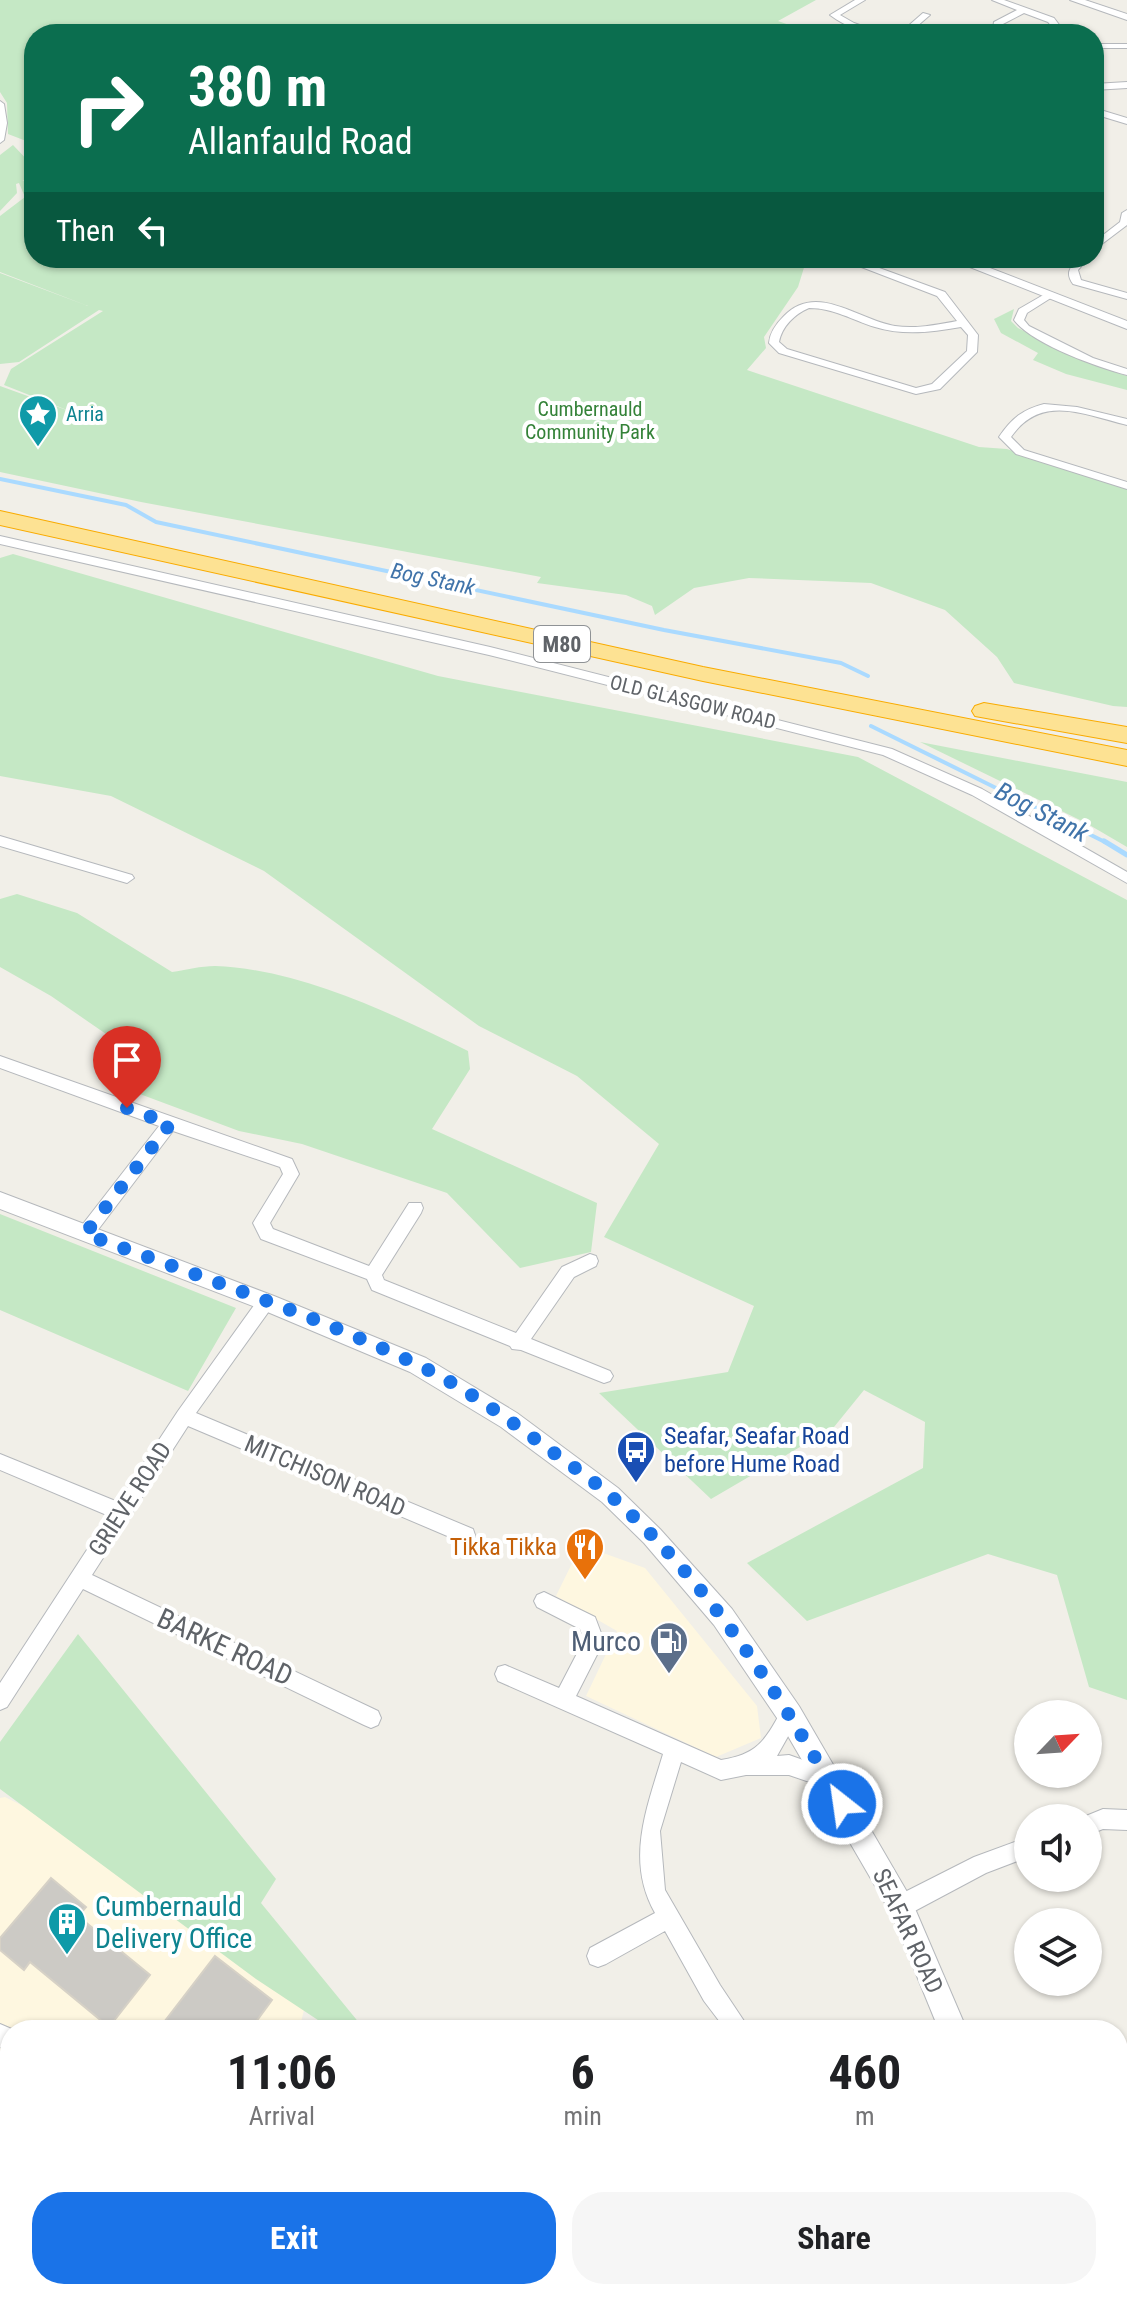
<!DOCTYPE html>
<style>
body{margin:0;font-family:"Roboto Condensed",sans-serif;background:#f6f6f6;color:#202124;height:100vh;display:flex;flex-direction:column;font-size:30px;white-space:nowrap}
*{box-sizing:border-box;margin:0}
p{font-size:26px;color:#757577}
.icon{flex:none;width:44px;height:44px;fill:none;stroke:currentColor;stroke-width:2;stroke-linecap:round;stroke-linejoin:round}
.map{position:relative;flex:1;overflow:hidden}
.side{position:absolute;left:0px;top:2020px;width:1128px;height:280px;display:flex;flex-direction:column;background:#fff;border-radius:32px 32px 0 0;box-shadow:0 2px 6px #0004}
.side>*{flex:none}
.top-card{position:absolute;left:24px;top:24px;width:1080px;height:244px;border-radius:32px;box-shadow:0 2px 6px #0004;background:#0b6e4f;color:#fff;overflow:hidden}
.needle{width:52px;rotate:65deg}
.tools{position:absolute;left:1014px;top:1700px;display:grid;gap:16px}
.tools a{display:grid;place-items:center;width:88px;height:88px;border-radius:50%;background:#fff;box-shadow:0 2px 6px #0004;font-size:40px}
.pin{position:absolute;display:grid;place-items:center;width:68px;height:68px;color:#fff;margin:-82px -34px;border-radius:50% 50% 50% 0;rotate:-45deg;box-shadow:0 0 8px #0007}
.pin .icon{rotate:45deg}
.me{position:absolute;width:88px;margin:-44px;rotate:330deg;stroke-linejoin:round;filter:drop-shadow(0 0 6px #0008)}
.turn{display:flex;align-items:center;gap:28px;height:168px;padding:0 32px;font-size:36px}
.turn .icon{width:104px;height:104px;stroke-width:2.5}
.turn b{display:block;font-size:56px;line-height:68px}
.then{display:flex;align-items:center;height:76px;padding:0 32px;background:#0003;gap:16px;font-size:30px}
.eta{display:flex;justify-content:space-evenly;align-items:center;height:136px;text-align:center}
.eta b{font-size:48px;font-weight:700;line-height:56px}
.button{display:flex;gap:16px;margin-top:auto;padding:16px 32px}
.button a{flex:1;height:92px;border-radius:32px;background:#1a73e8;color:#fff;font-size:32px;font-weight:700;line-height:92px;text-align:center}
.button a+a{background:#f6f6f6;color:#202124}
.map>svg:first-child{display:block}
.commercial{fill:#fef7e0}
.green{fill:#c5e8c5}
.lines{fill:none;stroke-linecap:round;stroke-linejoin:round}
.stream-far1{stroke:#aadaff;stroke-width:4}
.stream{stroke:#aadaff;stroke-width:5}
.building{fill:#cccac5;stroke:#d6d1c6;stroke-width:2}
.minor-casing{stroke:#b5b8bc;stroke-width:2}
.tertiary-casing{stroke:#b5b8bc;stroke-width:2}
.primary-casing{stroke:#f2c960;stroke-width:2}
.motorway-casing{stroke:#f9ab00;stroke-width:2}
.minor{fill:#fff;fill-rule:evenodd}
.tertiary{fill:#fff;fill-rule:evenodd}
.primary{fill:#fff2af;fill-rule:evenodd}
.motorway{fill:#fde293;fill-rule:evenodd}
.route{stroke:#1a73e8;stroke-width:14;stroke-dasharray:0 25.2}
.labels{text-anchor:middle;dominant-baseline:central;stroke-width:8;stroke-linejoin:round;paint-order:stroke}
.far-park-label{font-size:20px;fill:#348238;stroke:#fff}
.far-culture-label{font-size:20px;fill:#0d838f;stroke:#fff;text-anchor:start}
.far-street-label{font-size:20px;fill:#5f6368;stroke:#fff}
.far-water-label{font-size:22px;font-style:italic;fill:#4174aa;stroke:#fff}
.shield{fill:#fff;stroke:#8f9295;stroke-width:2}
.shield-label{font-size:22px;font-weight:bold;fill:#5f6368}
.transit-label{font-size:24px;fill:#164399;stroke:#fff;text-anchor:start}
.street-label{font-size:24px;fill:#5f6368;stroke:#fff}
.food-label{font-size:24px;fill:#c56008;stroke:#fff;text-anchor:end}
.water-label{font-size:26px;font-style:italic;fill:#4174aa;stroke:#fff}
.near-service-label{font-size:28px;fill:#4e5e75;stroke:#fff;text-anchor:end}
.near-street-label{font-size:28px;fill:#5f6368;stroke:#fff}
.near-culture-label{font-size:28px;fill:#0d838f;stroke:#fff;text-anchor:start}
</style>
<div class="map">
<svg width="1127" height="2300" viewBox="0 0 1127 2300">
<rect width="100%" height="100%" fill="#f1efe8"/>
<path class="commercial" d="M581,1545L645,1568L757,1706L761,1738L716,1757L586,1696L617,1631L556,1596Z
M5,1797L23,1806L304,2010L299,2030H10V2181H0V1798Z"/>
<path class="green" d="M0,0H816L778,21L815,34H34V144L8,134L7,103L0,92Z
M13,145L34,167V176L22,181L34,180V258H184L157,265L203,258H807L798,287L764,337L766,348L747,370L979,447L1007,449L1127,489V707L1113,706L1014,683L997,657L945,610L871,583L749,578L694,588L655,615L652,606L626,595L537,583L541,577L141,502L0,472V386L72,412L4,385L11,369L103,311L99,310L19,362L0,364V273L88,306L0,272V216L25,197L19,183L16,184L17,193L0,211V155Z
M1014,309L1011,321L1018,328L1086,362L1127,376V390L1066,374L1033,360L1038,353L1001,333L994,319Z
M13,554L438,676L858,757L1127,900V1700L1089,1687L1057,1575L988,1554L807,1621L747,1563L923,1468L925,1422L864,1390L834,1427L711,1499L599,1393L728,1372L754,1306L604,1237L659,1144L577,1076L479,1026L264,871L111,796L0,776V558Z
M920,742L1127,782V847L1086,823Z
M17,894L77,913L172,972C186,970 201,966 215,966C300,969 393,1014 468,1051L470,1069L432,1129L597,1203L591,1252L520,1268L447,1193L302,1144L239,1131L113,1084L135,1054L51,996L0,967V899Z
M0,1214L236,1308L188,1391L0,1310Z
M78,1634L276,1879L261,1903L365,2030H333L256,1979L0,1789V1742Z"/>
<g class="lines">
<path class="stream-far1" d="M0,479L126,505L156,522L664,630L841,663L868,676
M871,726L1107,843"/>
<path class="stream" d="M1104,841L1127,855"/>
</g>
<path class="building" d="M51,1878L86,1907L78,1916L150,1975L109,2027L30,1962L24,1970L0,1950V1938Z
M215,1956L272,2000L250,2030H158Z"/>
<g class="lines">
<defs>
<path id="minor" d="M855,0H865L840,15L854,23L885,34C865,34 846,27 830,15Z
M992,0H1004L1054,18L1066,34H1058L1048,22L1024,13L1001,25L998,34H992L994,22L1017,10Z
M923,13L930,15L908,34H899Z
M1094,44H1127V48H1094Z
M0,101L4,104L7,123L4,140L0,143Z
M1094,108L1127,118V124L1094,114Z
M1127,210V225L1094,250V242L1120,222L1122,213Z
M838,258H852L945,292L978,335L977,352L940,389L916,394L779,353L769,343C770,332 776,324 784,316C817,282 858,320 895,326C915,329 936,325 957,321L937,296ZM809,308C834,308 852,320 875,327C904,336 932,332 961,327L968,335L967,351L932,384L916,388L787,349L779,342C782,326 795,314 809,308Z
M1078,258H1088L1078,270L1081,280L1127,293V299L1073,284C1065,273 1070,268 1078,258Z
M1045,294L1054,296L1027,313L1024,320L1029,326L1093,358L1127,369V375C1097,367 1032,344 1014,320L1019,309Z
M1044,404L1077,407L1127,419V425C1085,415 1041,393 1011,437L1024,450L1127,482V489L1016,454L999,437C1012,418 1022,410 1044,404Z
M0,536L490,647L892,749L982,789L1127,872V883L972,795L883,755L489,655L0,544Z
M0,836L132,875L134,878L127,883L0,846Z
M0,1056L292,1159L299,1174L270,1223L273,1229L369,1266L409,1203H421L423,1208L421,1213L382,1275L384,1280L516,1333L562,1267L590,1254L596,1256L598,1261L596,1266L574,1277L531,1339L610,1371L613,1376L610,1381L604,1383L521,1350L512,1349L510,1346L372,1290L367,1279L261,1239L253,1223L283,1174L280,1167L173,1131L91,1239H79L77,1234L79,1229L159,1126L0,1068Z
M266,1295L272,1297L275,1302L272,1307L196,1413L473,1529L475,1535L473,1541L466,1543L459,1541L188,1426L92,1575L378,1711L381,1718L378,1725L371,1728L364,1725L83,1589L7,1707L0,1710V1683L109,1516L0,1470V1454L118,1502L178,1411L260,1297Z
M544,1592L595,1617L604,1641L576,1696L721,1760C759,1754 765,1740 783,1708L790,1705L797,1708L800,1715L777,1756L789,1755L834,1771L837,1778L834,1785L827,1788L789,1775H746L721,1780L681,1762L660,1831L665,1890L720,1985L750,2030H726L704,2001L665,1931L606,1964L598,1967L590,1964L587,1956L590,1948L655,1913C625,1860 647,1808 663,1754L498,1681L495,1674L498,1667L505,1665L559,1688L584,1640L580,1629L537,1607L534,1601L537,1595Z
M1103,1809L1127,1810V1830L1103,1829L1088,1835V1818H1081Z
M1028,1837V1857L986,1873L909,1914L901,1917L893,1914L890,1906L893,1898L974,1857Z
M0,2024L14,2030H10V2051L0,2047Z"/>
<path id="tertiary" d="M1070,0H1085L1127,14V20Z
M1127,82V88L1094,90V84Z
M947,258H964L1127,321V329Z
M0,1192L274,1296L426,1358L517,1413L618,1488L660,1529L732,1609L799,1706L910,1897L967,2030H939L892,1915L781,1724L714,1625L644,1543L602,1502L501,1427L410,1372L258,1308L0,1209Z
M1006,2290H1061L1065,2300H1008Z"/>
<path id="primary" d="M0,2196H10V2234H0Z
M133,2290H176L172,2300H128Z
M180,2290H226L222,2300H176Z
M407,2290H446L450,2300H411Z
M467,2290H548L552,2300H471Z"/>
<path id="motorway" d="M0,511L703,667L1127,750V766L703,681L0,525Z
M984,703L1127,727V743L975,716L972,711L975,706Z"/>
</defs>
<use href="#minor" class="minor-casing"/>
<use href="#tertiary" class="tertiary-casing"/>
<use href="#primary" class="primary-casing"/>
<use href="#motorway" class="motorway-casing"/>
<use href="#minor" class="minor"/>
<use href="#tertiary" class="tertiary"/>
<use href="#primary" class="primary"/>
<use href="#motorway" class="motorway"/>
</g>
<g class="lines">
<path class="route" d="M127,1108L170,1124L85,1234C195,1275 310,1313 416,1364C459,1384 501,1414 539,1442C563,1460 588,1476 611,1496C708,1582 778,1692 842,1804"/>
</g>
<defs>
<symbol id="sight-pin" viewBox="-11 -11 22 30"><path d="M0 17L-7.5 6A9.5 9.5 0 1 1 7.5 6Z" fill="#0f9aa8" stroke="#fff"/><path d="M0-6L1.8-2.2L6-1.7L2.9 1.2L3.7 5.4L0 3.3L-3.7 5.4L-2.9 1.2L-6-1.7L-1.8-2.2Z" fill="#fff"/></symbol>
<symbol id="bus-pin" viewBox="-11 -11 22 30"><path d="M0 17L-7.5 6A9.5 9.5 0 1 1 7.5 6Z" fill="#1a4fb4" stroke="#fff"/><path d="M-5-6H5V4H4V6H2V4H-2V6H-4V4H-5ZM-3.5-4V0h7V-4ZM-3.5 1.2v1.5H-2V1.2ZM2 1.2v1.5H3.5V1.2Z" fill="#fff"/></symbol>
<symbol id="restaurant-pin" viewBox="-11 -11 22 30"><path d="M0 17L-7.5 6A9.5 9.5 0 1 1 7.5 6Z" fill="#e8710a" stroke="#fff"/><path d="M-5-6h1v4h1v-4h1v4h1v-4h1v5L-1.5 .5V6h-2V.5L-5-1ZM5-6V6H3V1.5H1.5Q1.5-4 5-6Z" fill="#fff"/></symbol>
<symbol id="fuel-pin" viewBox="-11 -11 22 30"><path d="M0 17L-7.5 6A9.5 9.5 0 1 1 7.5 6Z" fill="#5c6f8a" stroke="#fff"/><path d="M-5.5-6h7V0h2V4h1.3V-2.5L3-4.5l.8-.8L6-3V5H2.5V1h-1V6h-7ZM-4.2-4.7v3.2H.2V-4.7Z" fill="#fff"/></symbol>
<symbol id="building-pin" viewBox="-11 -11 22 30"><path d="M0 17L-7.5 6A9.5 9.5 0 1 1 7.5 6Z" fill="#0f9aa8" stroke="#fff"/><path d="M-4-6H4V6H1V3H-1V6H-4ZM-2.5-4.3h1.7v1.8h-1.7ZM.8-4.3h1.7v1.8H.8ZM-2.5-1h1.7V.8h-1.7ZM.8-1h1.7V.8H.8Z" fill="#fff"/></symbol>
</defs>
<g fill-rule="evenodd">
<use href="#sight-pin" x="16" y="392" width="44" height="60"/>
<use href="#bus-pin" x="614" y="1428" width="44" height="60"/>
<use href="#restaurant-pin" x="563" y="1525" width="44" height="60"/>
<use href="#fuel-pin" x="647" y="1619" width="44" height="60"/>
<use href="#building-pin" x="45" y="1900" width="44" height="60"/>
</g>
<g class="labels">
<g class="far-park-label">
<text x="590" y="409">Cumbernauld<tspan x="590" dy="23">Community Park</tspan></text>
</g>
<g class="far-culture-label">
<text x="66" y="414">Arria</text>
</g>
<g class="far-street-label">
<text transform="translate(693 702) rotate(14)">OLD GLASGOW ROAD</text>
</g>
<g class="far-water-label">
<text transform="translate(433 579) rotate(12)">Bog Stank</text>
</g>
<rect class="shield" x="534" y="626" width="56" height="36" rx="6"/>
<g class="shield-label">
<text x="562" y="644">M80</text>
</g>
<g class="transit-label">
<text x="664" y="1436">Seafar, Seafar Road<tspan x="664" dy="28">before Hume Road</tspan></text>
</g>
<g class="street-label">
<text transform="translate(325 1476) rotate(23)">MITCHISON ROAD</text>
<text transform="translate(130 1499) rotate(-57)">GRIEVE ROAD</text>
<text transform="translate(908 1931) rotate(65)">SEAFAR ROAD</text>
</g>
<g class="food-label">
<text x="557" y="1547">Tikka Tikka</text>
</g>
<g class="water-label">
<text transform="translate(1042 812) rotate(27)">Bog Stank</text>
</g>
<g class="near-service-label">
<text x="641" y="1641">Murco</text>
</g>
<g class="near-street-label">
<text transform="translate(225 1647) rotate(25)">BARKE ROAD</text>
</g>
<g class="near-culture-label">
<text x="95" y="1906">Cumbernauld<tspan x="95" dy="32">Delivery Office</tspan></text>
</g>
</g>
</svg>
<div class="tools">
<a><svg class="needle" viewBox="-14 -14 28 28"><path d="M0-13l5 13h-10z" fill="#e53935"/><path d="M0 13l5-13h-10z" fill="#757577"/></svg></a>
<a><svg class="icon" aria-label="sound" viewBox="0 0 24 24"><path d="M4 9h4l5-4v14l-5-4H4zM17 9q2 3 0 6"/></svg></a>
<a><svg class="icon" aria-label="layers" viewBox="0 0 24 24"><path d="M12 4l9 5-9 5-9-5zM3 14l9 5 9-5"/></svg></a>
</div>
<div class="pin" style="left:127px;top:1108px;background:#d93025"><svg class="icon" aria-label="arrive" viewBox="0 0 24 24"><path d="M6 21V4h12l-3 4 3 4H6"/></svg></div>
<svg class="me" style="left:842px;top:1804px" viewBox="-20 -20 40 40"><circle r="17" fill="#1a73e8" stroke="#fff" stroke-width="3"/><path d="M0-11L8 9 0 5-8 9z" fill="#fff"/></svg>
<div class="top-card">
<div class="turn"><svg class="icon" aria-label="right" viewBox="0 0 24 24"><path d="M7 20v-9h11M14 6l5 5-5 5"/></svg><div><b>380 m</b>Allanfauld Road</div></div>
<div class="then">Then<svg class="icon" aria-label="left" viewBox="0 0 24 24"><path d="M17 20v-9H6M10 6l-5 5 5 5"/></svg></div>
</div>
<section class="side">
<div class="eta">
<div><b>11:06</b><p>Arrival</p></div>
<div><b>6</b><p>min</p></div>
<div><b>460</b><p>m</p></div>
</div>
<div class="button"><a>Exit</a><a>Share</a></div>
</section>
</div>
